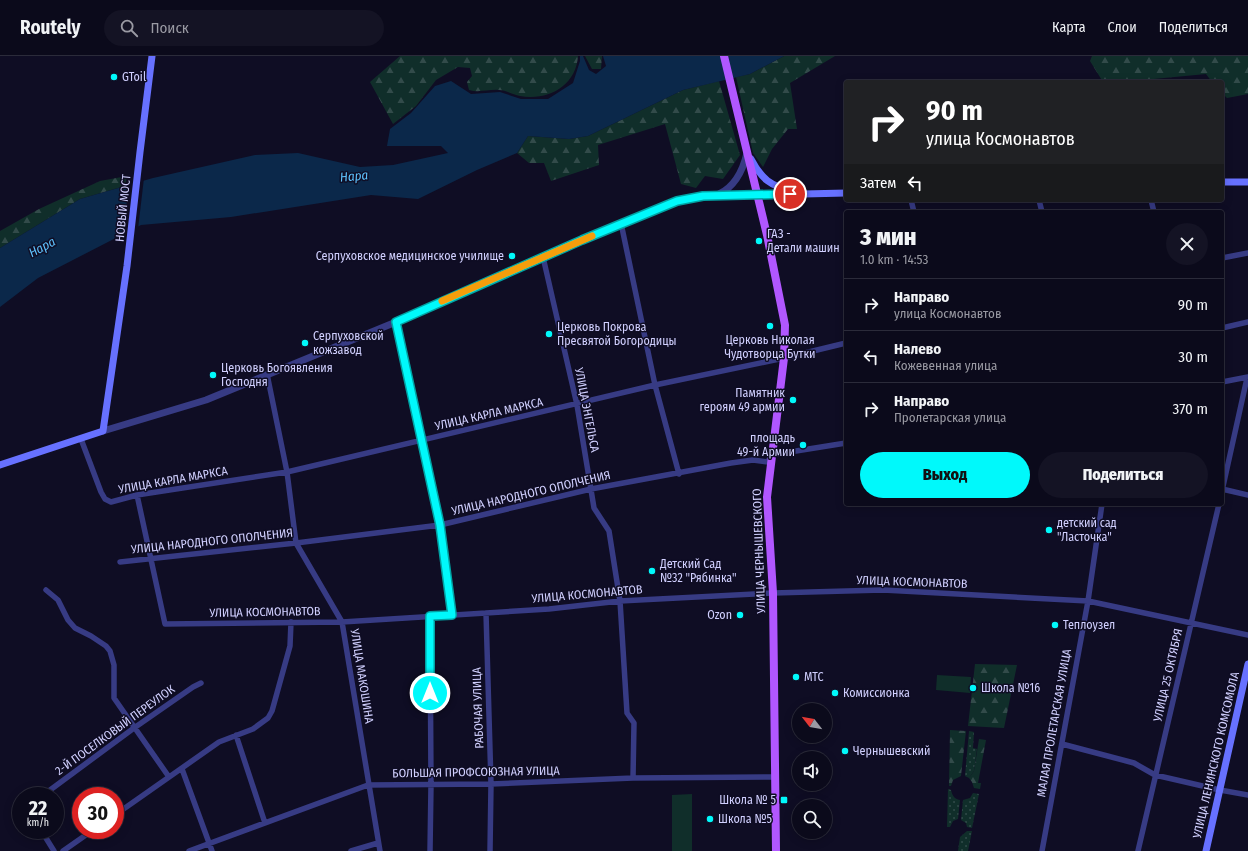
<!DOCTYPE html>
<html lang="ru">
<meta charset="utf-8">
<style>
body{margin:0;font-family:"Fira Sans Condensed",sans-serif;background:#141324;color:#f1f3f6;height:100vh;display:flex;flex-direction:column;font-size:15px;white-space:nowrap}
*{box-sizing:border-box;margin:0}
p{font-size:13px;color:#9a9aa3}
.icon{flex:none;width:22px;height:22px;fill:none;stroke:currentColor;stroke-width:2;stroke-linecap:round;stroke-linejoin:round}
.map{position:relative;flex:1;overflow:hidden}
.sheet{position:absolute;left:844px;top:154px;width:380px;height:296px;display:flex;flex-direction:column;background:#0b0a1b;border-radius:4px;box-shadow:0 2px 10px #0003,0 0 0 1px #2b2b3a}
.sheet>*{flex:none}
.top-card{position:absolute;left:844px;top:24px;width:380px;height:122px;border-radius:4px;box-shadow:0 2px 10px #0003,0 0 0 1px #2b2b3a;background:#202124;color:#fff;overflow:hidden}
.needle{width:26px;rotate:301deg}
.tools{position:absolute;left:792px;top:647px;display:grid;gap:8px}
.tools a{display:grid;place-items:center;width:40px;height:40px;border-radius:50%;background:#0b0a1b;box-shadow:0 2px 10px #0003,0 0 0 1px #2b2b3a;font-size:20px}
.speed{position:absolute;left:12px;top:731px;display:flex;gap:8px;font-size:20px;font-weight:700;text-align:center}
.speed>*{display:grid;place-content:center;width:52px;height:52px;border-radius:50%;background:#0b0a1b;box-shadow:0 2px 10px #0003,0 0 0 1px #2b2b3a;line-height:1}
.speed small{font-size:10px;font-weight:400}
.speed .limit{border:6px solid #d22;background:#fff;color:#111}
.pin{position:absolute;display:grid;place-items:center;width:34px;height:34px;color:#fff;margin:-17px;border:2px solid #fff;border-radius:50%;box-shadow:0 1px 4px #0007}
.me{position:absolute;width:44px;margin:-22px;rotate:0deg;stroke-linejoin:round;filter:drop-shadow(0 0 3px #0008)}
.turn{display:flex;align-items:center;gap:14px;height:84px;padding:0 16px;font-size:18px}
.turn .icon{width:52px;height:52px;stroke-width:2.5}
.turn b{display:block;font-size:28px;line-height:34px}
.then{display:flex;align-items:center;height:38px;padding:0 16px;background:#0003;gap:8px;font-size:15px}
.round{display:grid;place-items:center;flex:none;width:42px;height:42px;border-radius:21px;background:#141324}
.overview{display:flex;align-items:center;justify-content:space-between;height:68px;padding:0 16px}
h1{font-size:24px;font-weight:800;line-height:30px}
.button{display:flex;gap:8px;margin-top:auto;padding:8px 16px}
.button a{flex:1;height:46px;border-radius:24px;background:#00f9fb;color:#111;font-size:16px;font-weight:800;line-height:46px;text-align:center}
.button a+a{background:#141324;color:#f1f3f6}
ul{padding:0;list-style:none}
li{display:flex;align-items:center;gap:12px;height:52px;padding:0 16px;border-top:1px solid #2b2b3a}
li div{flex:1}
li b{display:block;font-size:15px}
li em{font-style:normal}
header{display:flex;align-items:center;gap:24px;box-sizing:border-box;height:56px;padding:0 20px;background:#0b0a1b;border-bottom:1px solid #2b2b3a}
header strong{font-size:19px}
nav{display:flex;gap:22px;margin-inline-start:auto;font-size:14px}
.search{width:280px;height:36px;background:#141324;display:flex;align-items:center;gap:10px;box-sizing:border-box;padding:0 14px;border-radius:22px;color:#9a9aa3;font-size:15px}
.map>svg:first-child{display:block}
.grass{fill:url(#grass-dots)}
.forest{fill:url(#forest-firs)}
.pitch{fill:#102e2a}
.water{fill:#0b284a}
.pier{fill:#0f0d24}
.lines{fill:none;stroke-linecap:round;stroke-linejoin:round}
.minor{stroke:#373b84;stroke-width:5.5}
.tertiary{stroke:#373b84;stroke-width:7}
.secondary{stroke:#6771ff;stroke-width:7}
.primary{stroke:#b157ff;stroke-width:8}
.route-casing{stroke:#00a2a3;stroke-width:10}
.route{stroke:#00f9fb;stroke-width:7}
.slow{stroke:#f59e0b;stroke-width:7}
.poi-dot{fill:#00f9fb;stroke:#0f0d24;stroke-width:1.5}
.labels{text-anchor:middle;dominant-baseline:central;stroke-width:3;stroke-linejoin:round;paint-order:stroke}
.poi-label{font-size:12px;fill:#d1d0ff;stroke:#0f0d24;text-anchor:start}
.street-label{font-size:12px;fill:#d1d0ff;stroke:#0f0d24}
.water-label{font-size:13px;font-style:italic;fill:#5ec3ff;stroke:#0f0d24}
</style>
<header>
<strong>Routely</strong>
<div class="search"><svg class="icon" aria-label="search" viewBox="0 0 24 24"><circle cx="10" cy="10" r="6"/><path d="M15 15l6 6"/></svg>Поиск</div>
<nav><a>Карта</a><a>Слои</a><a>Поделиться</a></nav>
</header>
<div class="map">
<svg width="1248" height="795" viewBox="0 0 1248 795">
<defs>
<pattern id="grass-dots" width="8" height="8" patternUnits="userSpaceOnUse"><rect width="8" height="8" fill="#102e2a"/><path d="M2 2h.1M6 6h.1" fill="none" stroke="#324b4a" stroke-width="1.8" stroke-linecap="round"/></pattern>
<pattern id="forest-firs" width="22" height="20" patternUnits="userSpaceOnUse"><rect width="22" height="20" fill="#102e2a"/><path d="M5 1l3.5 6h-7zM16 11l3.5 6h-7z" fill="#324b4a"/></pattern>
</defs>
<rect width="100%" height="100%" fill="#0f0d24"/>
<path class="grass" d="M969,675L974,676L973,692L977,693L974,715L969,722L965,720Z
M948,733L951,734C952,739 954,743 960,744L958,763L953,765L950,771H947Z
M973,737L979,738L972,772L967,771L966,767L961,764L963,744L970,742Z
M967,775H972L968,795H958L960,781Z"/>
<path class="forest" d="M400,0H578C576,30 548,45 520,40C513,39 506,34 499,34C489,33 479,37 469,34L467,26L472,20L470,12L458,11L436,24L416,50L393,68L370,26Z
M585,0H602L601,13H592Z
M784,0H835L790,27L797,73H788L772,93L763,111L753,97L736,21L750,18Z
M1092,0H1248V38L1227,42L1222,37V26H1212L1206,18L1122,26H1103L1090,5Z
M719,25L740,99L723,123L705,120L696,132L681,128L665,68L598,89L599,109L551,125L544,107H529L517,97L528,80L569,83L588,80L683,34Z
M127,120L125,130L80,143L0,192V175L39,153L100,125Z
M975,608L1017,609L1004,672L968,670Z
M950,674L966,675L961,720L953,724L951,730H949Z
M979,683L986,684L978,727H981L980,733L974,732L972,726L969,722L974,715Z"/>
<path class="pitch" d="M937,619L971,621L970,637L936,634Z
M692,738V795H672V739Z"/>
<path class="water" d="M580,0H583L589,14L596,18L606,10L603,0H784L750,18L683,34L588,80L569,83L528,80L517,97L477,114L418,143L371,139L231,161L141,169L38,222L0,251V192L80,143L153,122L255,99L298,97L360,111L393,109L448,97L441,90H387L390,73L411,57L435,30L451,25L471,38L500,36L521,43H548L573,27L580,5Z"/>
<path class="pier" d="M144,122L138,173L123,180L129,126Z"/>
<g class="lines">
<path class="minor" d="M911,144L914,156
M1039,144L1042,156
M1151,144L1154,156
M621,167L655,329L679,418
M543,201L577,349L594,452L609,475L620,545L627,657L634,667L633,722
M1222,202L1248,197
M396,266L440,469L452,559
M1222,272L1248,266
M267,318L287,416L296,487L342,566L380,795
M1222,326L1248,321
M81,383L101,436L105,443L111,446L137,439L287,416L655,329L784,302L846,287
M1222,433L1248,439
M1222,435L1247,322
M137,439L165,568L342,566L549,553L620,545L773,537L883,534L1088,545L1248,579
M120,506L296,487L440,469L591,433L731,407L753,404L768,406L771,399L846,387
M46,534L58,544L68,564L75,572L91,580L106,590L110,595L114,609V642L169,721
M486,557L491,728L490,795
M236,679L265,767
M1062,688L1134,707L1155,719L1220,734L1248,739
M182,713L212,795
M42,740L134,672L193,631L201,627
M115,759L219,686L253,673L268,662L272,655L290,590L291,566
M41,774L54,795
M63,795L93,774
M189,795L368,729L491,728L633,722L775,721
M351,795L378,787
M430,795L431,729L430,560
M1042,795L1088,545L1102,448
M1138,795L1219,448"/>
<path class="tertiary" d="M719,138C736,130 743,114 747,97
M103,375L206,344L396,266L621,167L677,145L703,140L758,139"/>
<path class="secondary" d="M751,103C762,124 770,129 793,136
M1222,126H1248
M758,139L846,137
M0,409L103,375L127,210L140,96L152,0
M1206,795L1248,608"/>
<path class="primary" d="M724,0L767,179L785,269L784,302L767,441L773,537L776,795"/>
</g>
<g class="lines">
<defs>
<path id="route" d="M430,637V560L452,559L440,469L396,266L582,184L677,145L703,140L790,138"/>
</defs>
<use href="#route" class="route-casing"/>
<use href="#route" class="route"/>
<path class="slow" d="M442,245L592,180"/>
</g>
<g class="poi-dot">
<circle cx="114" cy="21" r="4"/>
<circle cx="759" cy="185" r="4"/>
<circle cx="512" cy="200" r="4"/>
<circle cx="770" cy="270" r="4"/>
<circle cx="549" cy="278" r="4"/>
<circle cx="305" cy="287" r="4"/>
<circle cx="213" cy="319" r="4"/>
<circle cx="793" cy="344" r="4"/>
<circle cx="803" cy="389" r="4"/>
<circle cx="1049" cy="474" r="4"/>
<circle cx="652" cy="515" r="4"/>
<circle cx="740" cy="559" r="4"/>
<circle cx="1055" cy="569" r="4"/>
<circle cx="796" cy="621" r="4"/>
<circle cx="973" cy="632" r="4"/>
<circle cx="835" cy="637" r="4"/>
<circle cx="845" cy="695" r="4"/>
<rect x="780" y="740" width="8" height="8" rx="2"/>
<circle cx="710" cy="763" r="4"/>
</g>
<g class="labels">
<g class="poi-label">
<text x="122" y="21">GToil</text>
<text x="767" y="178">ГАЗ -<tspan x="767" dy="14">Детали машин</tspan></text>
<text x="504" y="200" text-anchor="end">Серпуховское медицинское училище</text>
<text x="557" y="271">Церковь Покрова<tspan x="557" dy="14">Пресвятой Богородицы</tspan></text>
<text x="313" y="280">Серпуховской<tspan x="313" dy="14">кожзавод</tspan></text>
<text x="770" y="284" text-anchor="middle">Церковь Николая<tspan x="770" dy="14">Чудотворца Бутки</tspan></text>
<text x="221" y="312">Церковь Богоявления<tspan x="221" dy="14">Господня</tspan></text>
<text x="785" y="337" text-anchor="end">Памятник<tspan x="785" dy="14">героям 49 армии</tspan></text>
<text x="795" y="382" text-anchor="end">площадь<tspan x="795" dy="14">49-й Армии</tspan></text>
<text x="1057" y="467">детский сад<tspan x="1057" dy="14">"Ласточка"</tspan></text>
<text x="660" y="508">Детский Сад<tspan x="660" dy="14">№32 "Рябинка"</tspan></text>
<text x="732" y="559" text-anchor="end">Ozon</text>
<text x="1063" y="569">Теплоузел</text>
<text x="804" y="621">МТС</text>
<text x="981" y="632">Школа №16</text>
<text x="843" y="637">Комиссионка</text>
<text x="853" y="695">Чернышевский</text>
<text x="776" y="744" text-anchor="end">Школа № 5</text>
<text x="718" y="763">Школа №5</text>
</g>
<g class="street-label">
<text transform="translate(123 152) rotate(-84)">НОВЫЙ МОСТ</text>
<text transform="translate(587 354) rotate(79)">УЛИЦА ЭНГЕЛЬСА</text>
<text transform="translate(489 358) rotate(-13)">УЛИЦА КАРЛА МАРКСА</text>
<text transform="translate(173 424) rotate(-10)">УЛИЦА КАРЛА МАРКСА</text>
<text transform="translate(531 437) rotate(-13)">УЛИЦА НАРОДНОГО ОПОЛЧЕНИЯ</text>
<text transform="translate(212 485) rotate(-6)">УЛИЦА НАРОДНОГО ОПОЛЧЕНИЯ</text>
<text transform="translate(759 495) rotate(-92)">УЛИЦА ЧЕРНЫШЕВСКОГО</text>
<text transform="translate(912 526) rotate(2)">УЛИЦА КОСМОНАВТОВ</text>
<text transform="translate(587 538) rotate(-5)">УЛИЦА КОСМОНАВТОВ</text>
<text transform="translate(265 556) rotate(-1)">УЛИЦА КОСМОНАВТОВ</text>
<text transform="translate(1168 619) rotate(-77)">УЛИЦА 25 ОКТЯБРЯ</text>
<text transform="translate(362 620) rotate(81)">УЛИЦА МАКОШИНА</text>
<text transform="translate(478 652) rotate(-92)">РАБОЧАЯ УЛИЦА</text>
<text transform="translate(1054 667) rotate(-80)">МАЛАЯ ПРОЛЕТАРСКАЯ УЛИЦА</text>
<text transform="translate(115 674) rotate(-36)">2-Й ПОСЕЛКОВЫЙ ПЕРЕУЛОК</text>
<text transform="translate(1216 699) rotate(-77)">УЛИЦА ЛЕНИНСКОГО КОМСОМОЛА</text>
<text transform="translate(476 716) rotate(-1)">БОЛЬШАЯ ПРОФСОЮЗНАЯ УЛИЦА</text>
</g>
<g class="water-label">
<text transform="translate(354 120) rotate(-5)">Нара</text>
<text transform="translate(42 191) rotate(-28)">Нара</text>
</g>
</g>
</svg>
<div class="tools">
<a><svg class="needle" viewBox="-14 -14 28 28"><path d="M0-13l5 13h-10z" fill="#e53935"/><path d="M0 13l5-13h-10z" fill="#9a9aa3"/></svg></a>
<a><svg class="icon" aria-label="sound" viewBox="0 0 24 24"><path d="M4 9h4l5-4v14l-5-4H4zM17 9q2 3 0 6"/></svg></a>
<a><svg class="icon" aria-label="search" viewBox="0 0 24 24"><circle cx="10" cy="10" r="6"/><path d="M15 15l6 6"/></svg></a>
</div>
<div class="speed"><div>22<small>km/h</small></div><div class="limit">30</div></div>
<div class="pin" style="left:790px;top:138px;background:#d93025"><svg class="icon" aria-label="arrive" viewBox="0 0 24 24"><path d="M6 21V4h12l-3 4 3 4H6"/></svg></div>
<svg class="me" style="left:430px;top:637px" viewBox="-20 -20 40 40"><circle r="17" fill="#00f9fb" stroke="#fff" stroke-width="3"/><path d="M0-11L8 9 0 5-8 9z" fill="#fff"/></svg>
<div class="top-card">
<div class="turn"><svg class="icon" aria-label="right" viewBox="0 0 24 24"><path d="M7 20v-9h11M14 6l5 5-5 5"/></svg><div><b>90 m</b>улица Космонавтов</div></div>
<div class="then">Затем<svg class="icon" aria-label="left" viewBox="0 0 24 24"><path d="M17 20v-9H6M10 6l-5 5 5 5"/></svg></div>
</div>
<section class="sheet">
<div class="overview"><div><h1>3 мин</h1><p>1.0 km · 14:53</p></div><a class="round"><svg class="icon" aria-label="close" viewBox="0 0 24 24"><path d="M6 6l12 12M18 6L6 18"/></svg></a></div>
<ul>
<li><svg class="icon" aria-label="right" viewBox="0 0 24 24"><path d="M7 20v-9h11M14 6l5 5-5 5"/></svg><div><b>Направо</b><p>улица Космонавтов</p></div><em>90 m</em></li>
<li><svg class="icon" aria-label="left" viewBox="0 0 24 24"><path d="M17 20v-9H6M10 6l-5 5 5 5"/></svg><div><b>Налево</b><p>Кожевенная улица</p></div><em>30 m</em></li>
<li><svg class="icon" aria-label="right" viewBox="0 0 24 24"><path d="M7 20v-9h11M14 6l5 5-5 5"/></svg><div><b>Направо</b><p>Пролетарская улица</p></div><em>370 m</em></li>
</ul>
<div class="button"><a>Выход</a><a>Поделиться</a></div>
</section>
</div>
